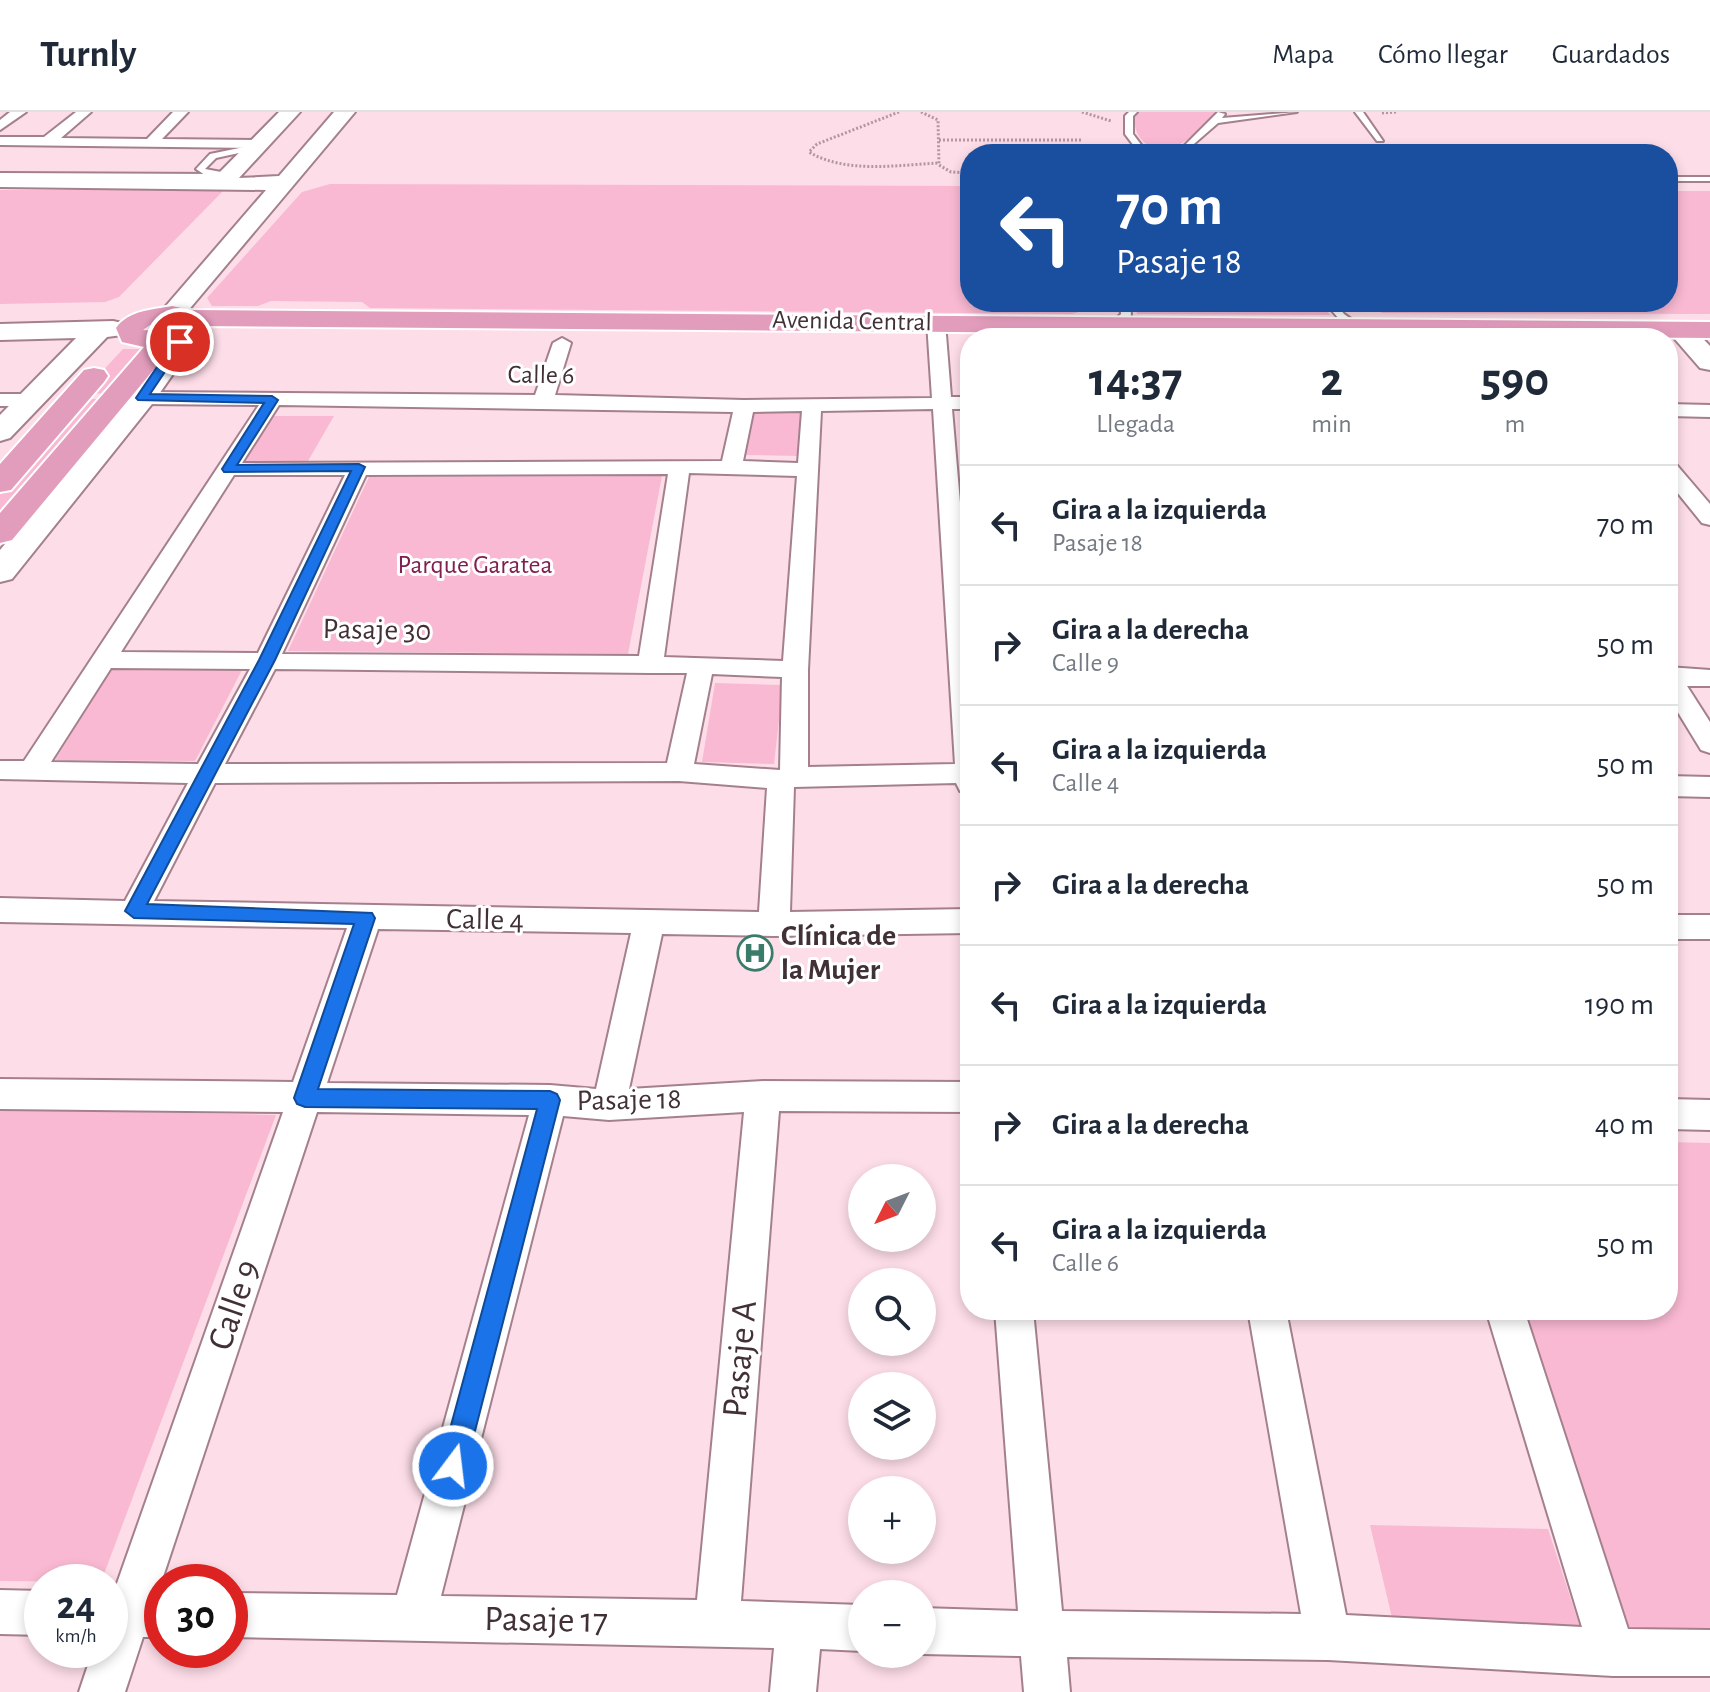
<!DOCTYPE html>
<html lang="es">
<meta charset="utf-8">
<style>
body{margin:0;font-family:"Alegreya Sans",sans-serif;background:#f2f2f3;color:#1f2937;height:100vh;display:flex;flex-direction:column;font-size:30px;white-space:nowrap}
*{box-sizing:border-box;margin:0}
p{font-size:26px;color:#747a83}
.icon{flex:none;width:44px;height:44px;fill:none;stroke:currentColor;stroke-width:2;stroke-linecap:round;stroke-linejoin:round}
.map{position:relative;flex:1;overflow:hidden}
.drawer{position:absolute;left:960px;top:216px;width:718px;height:992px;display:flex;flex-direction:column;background:#fff;border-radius:32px;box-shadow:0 4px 12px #0003}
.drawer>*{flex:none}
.guide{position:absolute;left:960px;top:32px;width:718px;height:168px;border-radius:32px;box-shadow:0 4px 12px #0003;background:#1a4fa0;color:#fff;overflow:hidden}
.needle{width:52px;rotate:228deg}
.buttons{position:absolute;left:848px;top:1052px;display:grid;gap:16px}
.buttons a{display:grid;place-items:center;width:88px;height:88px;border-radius:50%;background:#fff;box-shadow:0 4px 12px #0003;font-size:40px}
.speed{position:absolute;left:24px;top:1452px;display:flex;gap:16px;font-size:40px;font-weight:700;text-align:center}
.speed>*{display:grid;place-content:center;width:104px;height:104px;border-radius:50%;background:#fff;box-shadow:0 4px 12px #0003;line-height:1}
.speed small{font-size:20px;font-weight:400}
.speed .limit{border:12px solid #d22;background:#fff;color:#111}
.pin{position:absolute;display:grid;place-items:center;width:68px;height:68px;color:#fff;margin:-34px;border:4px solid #fff;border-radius:50%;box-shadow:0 2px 8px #0007}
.me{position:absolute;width:88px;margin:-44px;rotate:15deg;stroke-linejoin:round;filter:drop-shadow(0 0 6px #0008)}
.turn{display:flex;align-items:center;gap:28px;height:168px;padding:0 24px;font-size:36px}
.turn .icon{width:104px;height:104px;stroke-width:2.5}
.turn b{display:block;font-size:56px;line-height:68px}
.eta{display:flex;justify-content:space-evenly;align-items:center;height:136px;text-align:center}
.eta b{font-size:48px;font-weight:700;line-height:56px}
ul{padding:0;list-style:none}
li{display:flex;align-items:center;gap:24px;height:120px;padding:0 24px;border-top:2px solid #e0e1e3}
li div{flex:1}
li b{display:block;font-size:30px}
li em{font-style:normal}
header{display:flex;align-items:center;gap:48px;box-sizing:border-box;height:112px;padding:0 40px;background:#fff;border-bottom:2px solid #e0e1e3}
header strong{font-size:38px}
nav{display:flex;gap:44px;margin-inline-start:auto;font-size:28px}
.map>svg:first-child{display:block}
.green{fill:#f9b9d2}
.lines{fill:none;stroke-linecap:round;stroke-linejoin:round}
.lane-casing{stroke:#a4808d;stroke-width:4}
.street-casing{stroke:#a4808d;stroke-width:4}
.secondary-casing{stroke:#a4808d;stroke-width:4}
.primary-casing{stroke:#fff;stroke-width:4}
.path{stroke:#b197a0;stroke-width:3;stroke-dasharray:2 2;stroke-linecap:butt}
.lane{fill:#fff;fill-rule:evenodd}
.street{fill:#fff;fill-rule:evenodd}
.secondary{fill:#fff;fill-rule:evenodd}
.primary{fill:#e39dbc;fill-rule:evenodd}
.route{fill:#1a73e8;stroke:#114b97;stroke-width:2}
.labels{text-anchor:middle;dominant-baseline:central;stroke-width:6;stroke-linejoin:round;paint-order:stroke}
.far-street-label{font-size:26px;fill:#413137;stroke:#fff}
.far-park-label{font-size:26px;fill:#801e50;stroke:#fff}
.street-label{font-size:30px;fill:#413137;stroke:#fff}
.poi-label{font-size:30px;font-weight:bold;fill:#413137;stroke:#fff;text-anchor:start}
.near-street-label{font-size:36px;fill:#413137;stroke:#fff}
</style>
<header>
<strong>Turnly</strong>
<nav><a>Mapa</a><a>Cómo llegar</a><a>Guardados</a></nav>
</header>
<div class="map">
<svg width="1710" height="1580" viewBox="0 0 1710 1580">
<rect width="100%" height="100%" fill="#fddde8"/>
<path class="green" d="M1139,0H1217C1210,12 1190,27 1177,34C1154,45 1131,27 1135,3Z
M330,72L970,74V190H1086L1082,199L1072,202L370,196L362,190L271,189L258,194H212L207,186L302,80Z
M0,78H224L119,185L105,190L0,192Z
M1668,79H1710V202L1382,201L1364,190H1668Z
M1135,190H1321L1330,203L1137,202Z
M123,237H146L109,282L82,281Z
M76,287H104L0,411V374Z
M751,296L804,297L800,344L744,343Z
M271,304H334L308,349H243Z
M662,364L628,542L288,539L369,365Z
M113,555L243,556L195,649L55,648Z
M715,571L783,573L774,652L702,650Z
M0,997L276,1003L101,1470L0,1469Z
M1668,1030L1710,1031V1526L1627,1524L1514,1198H1668Z
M1370,1413L1548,1417L1581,1518L1394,1514Z"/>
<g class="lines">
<defs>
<path id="lane" d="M1129,0H1137L1133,4V22L1145,38H1180L1218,0L1225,2L1222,6L1297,0L1218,11L1187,38L1240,39L1243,42H1088L1091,38H1137L1125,22V4Z
M1355,0H1363L1383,29H1377Z
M254,33L257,37L216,46L205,57L232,62V66L205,63L196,57L210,42Z
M1668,65H1710V69H1668Z
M1120,190H1130L1131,203L1116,215L1111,212L1121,202Z
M1325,190H1335L1344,202L1358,212V216C1344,216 1334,201 1325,190Z"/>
<path id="street" d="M10,0H26L0,18V8Z
M76,0H91L61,26L147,27L173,0H188L162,27L256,28L263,32L256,36L0,33V25H44Z
M936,205L945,210L951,285H970V297H952L970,508V682L960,679L956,671L794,675L790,800L970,797V821L774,824L662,822L629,977L763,969L970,970V1000L779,999L741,1489L862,1493V1539L820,1537L816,1580H770L774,1536L230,1525V1481L397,1483L529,1003L317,1000L158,1480L162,1481V1525H143L125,1580H79L93,1538H110V1480H114L283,1000L0,997V967L293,970L347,816L0,810V786L125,789L188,671L0,667V649H24L259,293L142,292L132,286L142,280L535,283L553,231L562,226L571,231L555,283L744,288L932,286L927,210ZM279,293L733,300L722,349L242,351ZM933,297L955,652L808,655V558L821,299ZM802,299L798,351L743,349L753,300ZM689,361L797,364L783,549L664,545ZM668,362L639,544L282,542L366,363ZM234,363H345L258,541L121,540ZM111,556L250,557L198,652L51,650ZM275,557L650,561H687L667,651L225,652ZM712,562L782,565L780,658L694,652ZM679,669L767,676L759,800L154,789L215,671ZM378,817L631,821L596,977L550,973L327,971ZM744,1000L697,1488L441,1484L563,1004L609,1008Z
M0,282H30L40,288L30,294H0Z
M1668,292L1710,293V305L1668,304Z
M1668,349L1675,351L1710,392V413L1702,411L1668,369Z
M1668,555L1710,558V574H1687L1710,610V641L1701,638L1668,584Z
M1668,664L1710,665V685L1668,684Z
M1668,803H1710V827H1668Z
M1668,987L1710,988V1018L1668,1017Z
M995,1198H1033L1062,1499L1301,1502L1248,1198H1286L1346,1503L1582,1515L1486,1198H1524L1628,1517L1710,1518V1564H1613L1328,1548L1067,1545L1070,1580H1024L1021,1544L922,1542V1496L1018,1499Z
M0,1478L42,1479V1523L0,1522Z"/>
<path id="secondary" d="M279,0H300L239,66L279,64L334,0H355L181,207H163L159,202L266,78L0,75V61L218,62Z
M113,209L122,211L126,217L122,223L107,225L10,326L0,329V303L76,226L0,228V212Z
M1680,210L1689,212L1710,234V258L1700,256L1667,218L1671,212Z
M171,216L180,218L194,231L192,235L152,292L12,467L0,470V438L132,280L167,233L158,224L162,218Z"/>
<path id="primary" d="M172,194L191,198L1710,210V226L199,214L188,227L175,232L12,428L0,431V401L144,235L122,230L116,216C129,198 152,198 172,194ZM175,211L161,219L143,218L150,213Z
M94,256L104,258L108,264L104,270L11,378L0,380V352L84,258Z"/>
</defs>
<use href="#lane" class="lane-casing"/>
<use href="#street" class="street-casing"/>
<use href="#secondary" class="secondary-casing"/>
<use href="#primary" class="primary-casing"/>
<path class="path" d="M899,0L817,32L809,40C846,62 897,53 939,51
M921,0L938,8L939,53L951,60L970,61
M1082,0L1111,9
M1382,1L1396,0
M939,28H1082"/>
<use href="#lane" class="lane"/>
<use href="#street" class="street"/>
<use href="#secondary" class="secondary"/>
<use href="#primary" class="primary"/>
</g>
<path class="route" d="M176,227L185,230L150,282L272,284L278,288L237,353L359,352L365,355L275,548L147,792L372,801L375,806L318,977L550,979L557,982L560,988L466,1354L462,1363L453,1366L444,1363L440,1354L537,997L305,995L297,992L294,986L354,812L134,806L125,799L259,548L351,359L224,360L222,357L264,291L138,288L136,286Z"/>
<defs>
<symbol id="hospital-ring" viewBox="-11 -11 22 22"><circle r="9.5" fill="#fff" stroke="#3a7b6a" stroke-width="1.5"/><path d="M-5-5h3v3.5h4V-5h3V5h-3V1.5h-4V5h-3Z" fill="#3a7b6a"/></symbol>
</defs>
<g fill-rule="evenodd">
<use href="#hospital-ring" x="735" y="821" width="40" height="40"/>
</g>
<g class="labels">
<g class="far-street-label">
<text transform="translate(852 209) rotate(1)">Avenida Central</text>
<text transform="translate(541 263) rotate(1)">Calle 6</text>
</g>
<g class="far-park-label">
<text x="475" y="453">Parque Garatea</text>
</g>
<g class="street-label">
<text transform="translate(377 518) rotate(1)">Pasaje 30</text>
<text transform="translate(485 808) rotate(1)">Calle 4</text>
<text transform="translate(629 988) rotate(-1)">Pasaje 18</text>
</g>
<g class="poi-label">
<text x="781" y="824">Clínica de<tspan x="781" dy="34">la Mujer</tspan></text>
</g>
<g class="near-street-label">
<text transform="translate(234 1193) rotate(-71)">Calle 9</text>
<text transform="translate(740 1247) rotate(-85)">Pasaje A</text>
<text transform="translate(546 1508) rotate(1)">Pasaje 17</text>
</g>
</g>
</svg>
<div class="buttons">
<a><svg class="needle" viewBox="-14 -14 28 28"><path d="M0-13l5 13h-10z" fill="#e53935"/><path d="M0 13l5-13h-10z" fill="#747a83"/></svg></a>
<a><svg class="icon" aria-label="search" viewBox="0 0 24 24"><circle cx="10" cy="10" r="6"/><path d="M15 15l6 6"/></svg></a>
<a><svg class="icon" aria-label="layers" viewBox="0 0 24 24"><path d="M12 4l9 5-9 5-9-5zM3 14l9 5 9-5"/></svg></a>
<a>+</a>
<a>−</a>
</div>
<div class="speed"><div>24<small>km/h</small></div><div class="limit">30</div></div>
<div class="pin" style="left:180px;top:230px;background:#d93025"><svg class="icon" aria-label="arrive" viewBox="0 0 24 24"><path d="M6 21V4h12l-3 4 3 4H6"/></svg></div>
<svg class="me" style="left:453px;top:1354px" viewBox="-20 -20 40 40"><circle r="17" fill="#1a73e8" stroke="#fff" stroke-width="3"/><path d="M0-11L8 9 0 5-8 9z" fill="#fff"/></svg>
<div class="guide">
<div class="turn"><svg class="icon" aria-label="left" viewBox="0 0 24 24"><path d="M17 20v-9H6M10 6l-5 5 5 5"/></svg><div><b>70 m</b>Pasaje 18</div></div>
</div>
<section class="drawer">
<div class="eta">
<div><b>14:37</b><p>Llegada</p></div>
<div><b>2</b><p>min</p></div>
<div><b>590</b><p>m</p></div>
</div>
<ul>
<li><svg class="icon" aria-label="left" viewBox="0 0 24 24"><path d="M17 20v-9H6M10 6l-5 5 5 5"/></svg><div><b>Gira a la izquierda</b><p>Pasaje 18</p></div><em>70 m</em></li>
<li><svg class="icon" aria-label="right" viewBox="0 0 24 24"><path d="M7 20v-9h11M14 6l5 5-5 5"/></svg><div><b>Gira a la derecha</b><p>Calle 9</p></div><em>50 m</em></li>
<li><svg class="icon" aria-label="left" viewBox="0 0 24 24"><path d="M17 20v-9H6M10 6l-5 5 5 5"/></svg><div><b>Gira a la izquierda</b><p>Calle 4</p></div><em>50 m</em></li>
<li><svg class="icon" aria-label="right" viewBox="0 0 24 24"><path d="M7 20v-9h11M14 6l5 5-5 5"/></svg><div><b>Gira a la derecha</b></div><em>50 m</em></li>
<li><svg class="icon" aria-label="left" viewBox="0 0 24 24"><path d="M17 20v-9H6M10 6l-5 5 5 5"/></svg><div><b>Gira a la izquierda</b></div><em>190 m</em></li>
<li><svg class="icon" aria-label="right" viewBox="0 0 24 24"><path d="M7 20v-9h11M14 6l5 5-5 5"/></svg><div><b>Gira a la derecha</b></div><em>40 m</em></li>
<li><svg class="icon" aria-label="left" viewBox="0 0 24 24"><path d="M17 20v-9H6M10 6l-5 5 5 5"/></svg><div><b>Gira a la izquierda</b><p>Calle 6</p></div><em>50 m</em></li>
</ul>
</section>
</div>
